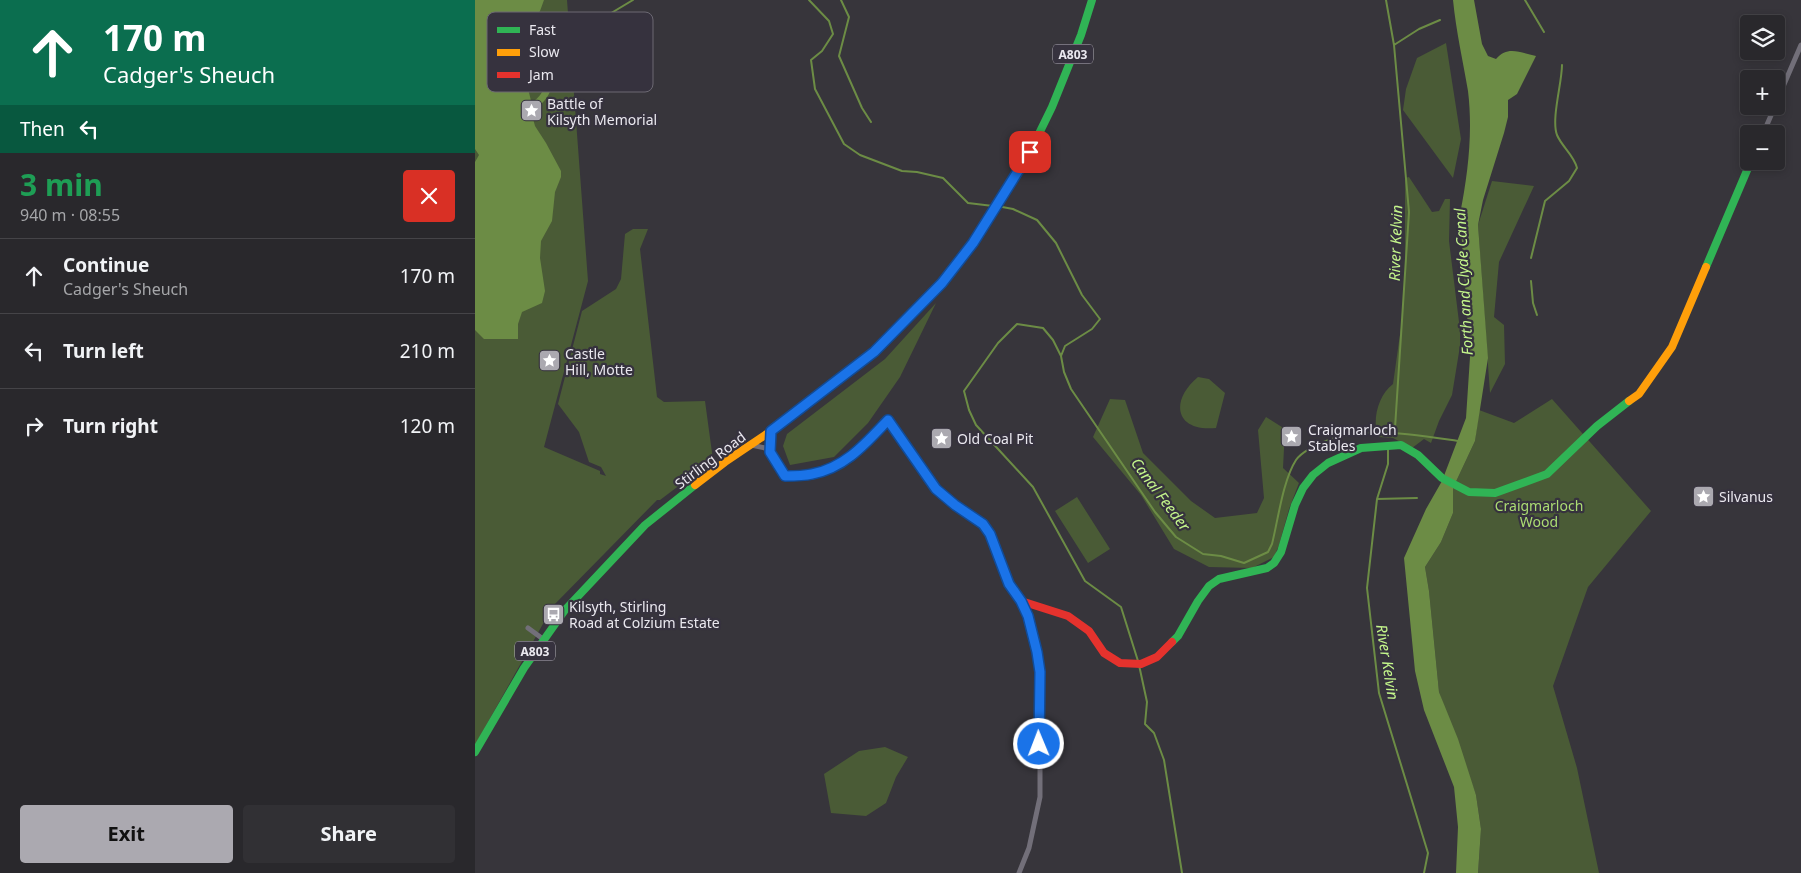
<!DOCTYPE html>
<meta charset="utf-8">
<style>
body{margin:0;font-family:"Noto Sans",sans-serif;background:#313034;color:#f1f3f6;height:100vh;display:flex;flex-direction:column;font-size:19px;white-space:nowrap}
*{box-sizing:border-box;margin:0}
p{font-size:16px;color:#a5a6a9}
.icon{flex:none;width:28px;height:28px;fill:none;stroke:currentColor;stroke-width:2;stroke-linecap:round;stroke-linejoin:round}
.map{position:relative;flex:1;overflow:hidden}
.details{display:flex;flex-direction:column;background:#29282c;width:475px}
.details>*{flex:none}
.top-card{background:#0b6e4f;color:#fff;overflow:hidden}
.tools{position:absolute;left:1265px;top:15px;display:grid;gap:10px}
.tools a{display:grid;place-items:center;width:45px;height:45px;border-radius:5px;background:#29282c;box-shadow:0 2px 8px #0003,0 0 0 1px #454448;font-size:25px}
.pin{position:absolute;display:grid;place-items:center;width:42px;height:42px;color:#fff;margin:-21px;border-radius:10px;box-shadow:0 2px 8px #0006}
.me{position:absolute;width:55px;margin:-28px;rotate:359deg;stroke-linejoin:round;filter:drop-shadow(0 0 4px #0008)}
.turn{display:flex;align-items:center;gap:18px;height:105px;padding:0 20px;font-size:22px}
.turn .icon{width:65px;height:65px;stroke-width:2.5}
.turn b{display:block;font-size:35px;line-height:42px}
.then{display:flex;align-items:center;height:48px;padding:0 20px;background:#0003;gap:10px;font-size:19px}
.round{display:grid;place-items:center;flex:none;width:52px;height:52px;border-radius:5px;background:#313034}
.head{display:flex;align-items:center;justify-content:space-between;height:85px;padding:0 20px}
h1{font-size:30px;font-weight:700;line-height:38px;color:#1e9e55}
.primary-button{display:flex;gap:10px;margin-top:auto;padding:10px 20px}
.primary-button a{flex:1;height:58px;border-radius:5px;background:#aba9b0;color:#111;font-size:20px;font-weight:700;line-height:58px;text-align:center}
.primary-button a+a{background:#313034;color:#f1f3f6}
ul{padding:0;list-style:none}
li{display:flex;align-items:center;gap:15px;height:75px;padding:0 20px;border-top:1px solid #454448}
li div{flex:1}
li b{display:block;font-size:19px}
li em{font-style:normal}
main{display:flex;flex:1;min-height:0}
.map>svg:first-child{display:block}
.green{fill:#4a5b36}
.water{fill:#6c8c45}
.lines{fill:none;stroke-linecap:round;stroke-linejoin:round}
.stream{stroke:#6c8c45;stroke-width:2}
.canal{stroke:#6c8c45;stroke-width:7}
.street{stroke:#726f79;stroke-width:5}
.fast{stroke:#30b455;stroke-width:8}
.slow{stroke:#ff9f0a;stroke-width:8}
.jam{stroke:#e5322d;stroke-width:8}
.route-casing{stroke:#114b97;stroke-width:12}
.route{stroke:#1a73e8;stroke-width:9}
.labels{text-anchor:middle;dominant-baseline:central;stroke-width:4.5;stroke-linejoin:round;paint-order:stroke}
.shield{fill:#36323e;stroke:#b4b1ba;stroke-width:1}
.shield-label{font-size:12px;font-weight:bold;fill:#eae8ef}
.poi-label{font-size:14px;fill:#eae8ef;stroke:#36323e;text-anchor:start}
.street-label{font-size:14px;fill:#eae8ef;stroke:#36323e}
.park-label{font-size:14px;fill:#abdc72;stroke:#36323e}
.water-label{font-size:15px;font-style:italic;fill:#c4f68b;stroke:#36323e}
.key{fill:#36323e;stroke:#6c6973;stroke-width:1}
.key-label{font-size:14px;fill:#eae8ef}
</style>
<main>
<section class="details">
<div class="top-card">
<div class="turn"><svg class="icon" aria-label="ahead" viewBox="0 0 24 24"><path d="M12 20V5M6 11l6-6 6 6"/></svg><div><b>170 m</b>Cadger's Sheuch</div></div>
<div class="then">Then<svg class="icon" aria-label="left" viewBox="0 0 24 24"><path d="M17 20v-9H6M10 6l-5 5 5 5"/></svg></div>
</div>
<div class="head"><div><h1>3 min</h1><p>940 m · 08:55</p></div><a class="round" style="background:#d93025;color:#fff"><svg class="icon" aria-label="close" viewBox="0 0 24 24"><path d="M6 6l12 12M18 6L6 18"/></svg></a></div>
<ul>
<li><svg class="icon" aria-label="ahead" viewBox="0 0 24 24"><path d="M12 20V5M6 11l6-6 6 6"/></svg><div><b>Continue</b><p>Cadger's Sheuch</p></div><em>170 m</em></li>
<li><svg class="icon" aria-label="left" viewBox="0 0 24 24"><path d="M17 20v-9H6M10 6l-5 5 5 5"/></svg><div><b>Turn left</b></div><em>210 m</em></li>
<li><svg class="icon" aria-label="right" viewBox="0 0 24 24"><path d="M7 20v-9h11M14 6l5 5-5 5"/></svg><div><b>Turn right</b></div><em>120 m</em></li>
</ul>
<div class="primary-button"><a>Exit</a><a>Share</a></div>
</section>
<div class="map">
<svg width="1326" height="873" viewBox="0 0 1326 873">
<rect width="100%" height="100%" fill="#37353b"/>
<path class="green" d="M0,0H92L113,281L69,447L125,471V474L131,476L126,467L114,462L104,432L83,404L107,311L141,289L146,279L150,234L158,229H173L165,249L182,397L189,402L230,401L238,460L185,500H182L78,606L0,745Z
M971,43L986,139L978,178L928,110L931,89L942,58Z
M934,177L957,212L964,211L970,199H975L974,241L985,330V346L977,395L964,421L956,443L949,439L937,448L918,438L903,437C897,420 903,395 918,384L927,320L930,272V178Z
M1017,181L1059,186L1024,262L1019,317L1029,325L1030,364L1015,393L1003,225Z
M461,303L425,377L393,423L359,457L315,465L308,446L312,434L410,359Z
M723,377L734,379L750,393L741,428C699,432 695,400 723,377Z
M635,399L650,400L668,453L716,501L740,518L782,513L789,498L783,430L791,417L810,429L808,468L824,483L814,509L804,545L799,557L777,568L734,567L699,549L666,495L618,437Z
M1077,399L1176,511L1113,587L1078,686L1102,768L1124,873H1003L1006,829L1001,795L964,692L954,591L950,567L966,542L978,513V488L1000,441L1004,410L1039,423Z
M602,497L635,549L613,563L580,511Z
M410,747L433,757L421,777L411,803L391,816L356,813L349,774L384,751Z"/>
<path class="water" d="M0,0H69L65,11L52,31L46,56L48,82L60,126L71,143L86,171V177L80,192L77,221L66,241L65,258L70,291L67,303L47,312L43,324V339H9L0,330V162L4,155L0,149Z
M978,0H999L1007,44L1013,56L1021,59C1033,45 1045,53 1061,56L1042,94L1033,100V117L1029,133L1008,200L1003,225L1013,358L1000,441L978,488V513L966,542L950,567L954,591L964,692L983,739L1001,795L1006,829L1003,873H981L983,827L979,787L949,710L940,671L929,558L951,509L967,481L991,418L995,357L985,214C993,174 998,132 993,91C988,61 981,31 978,0Z"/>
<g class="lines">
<path class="stream" d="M334,0L354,21L358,34L347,51L336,60L340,89L369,144L385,155L427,171L442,172L468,178L493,203L518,206
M366,0L374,17L364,56L387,108L396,122
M911,0L919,45L934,212L920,428
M1050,0L1069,32
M919,45L944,29L965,20
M73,66L96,33L99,24L113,33
M74,86L80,88C87,84 96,81 102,77C118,65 116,50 113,33L118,24L158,0
M522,206L538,209L562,220L581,243L607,295L625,319L617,329L590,346L586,356L578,340L568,328L542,324L523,343L489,391L494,410L501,425L558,487L610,581L646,607L663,661
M1056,258L1070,201L1094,181L1102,168C1099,155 1087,147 1082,135C1076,119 1087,83 1087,65
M1056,281L1058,303L1062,315
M586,356L589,372L596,389L680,512L701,537L728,554L746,556L769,563L793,552L797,544C803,520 808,480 821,460C825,454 831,451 836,448C879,423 936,434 983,441
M913,450V464L902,499L892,588L904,693L953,853L949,873
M902,499L942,498
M664,665L672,702L670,724L679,733L689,760L707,873"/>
<path class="canal" d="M67,78L74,84C71,95 64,104 54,107L47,79Z"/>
<path class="street" d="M1301,103L1326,45
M1288,134L1300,106
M276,445L290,448L295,452
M53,628L68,639
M544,873L554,848L565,797V672C561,647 557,623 546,601"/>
<path class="fast" d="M1231,267L1276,161
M407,344L467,283L498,243L555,152L577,107L606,35L617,0
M296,431L295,452L310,476C360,476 381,454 413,420L461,489L480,505L508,524L515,534L534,586
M697,642L703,636L723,601L734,586L744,579L792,568L799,563L806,552L820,505L828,488L838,475L853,463L886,448L926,445L943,455L967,478L994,492L1020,493L1072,474L1122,426L1154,401
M0,752L49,668L90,610L170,525L220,485"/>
<path class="slow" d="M1154,401L1164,394L1197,347L1231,267
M220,485L250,462L296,431L399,352L407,344"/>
<path class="jam" d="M534,586L546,601L593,616L614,631L629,653L645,663L666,664L682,657L697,642"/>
</g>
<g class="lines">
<defs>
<path id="route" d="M555,152L498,243L467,283L399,352L296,431L295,452L310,476C319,476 328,476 337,474C370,468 391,443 413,420L461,489L480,505L508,524L515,534L534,584L546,601L553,616L562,652L565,672L564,744"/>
</defs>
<use href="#route" class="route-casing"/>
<use href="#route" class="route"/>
</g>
<defs>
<symbol id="sight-square" viewBox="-11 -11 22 22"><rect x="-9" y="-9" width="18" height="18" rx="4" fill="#aba9b0" stroke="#36323e"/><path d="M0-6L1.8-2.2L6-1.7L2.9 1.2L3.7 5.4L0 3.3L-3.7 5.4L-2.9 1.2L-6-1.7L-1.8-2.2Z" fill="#fff"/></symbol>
<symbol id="bus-square" viewBox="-11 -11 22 22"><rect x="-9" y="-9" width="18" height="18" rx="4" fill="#aba9b0" stroke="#36323e"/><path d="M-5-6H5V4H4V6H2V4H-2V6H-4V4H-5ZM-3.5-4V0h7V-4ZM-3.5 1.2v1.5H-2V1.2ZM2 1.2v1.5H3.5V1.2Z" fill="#fff"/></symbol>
</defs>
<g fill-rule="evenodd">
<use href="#sight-square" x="44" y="98" width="25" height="25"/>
<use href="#sight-square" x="62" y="348" width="25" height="25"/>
<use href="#sight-square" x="804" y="424" width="25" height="25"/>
<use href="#sight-square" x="454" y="426" width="25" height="25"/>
<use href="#sight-square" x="1216" y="484" width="25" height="25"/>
<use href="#bus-square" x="66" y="602" width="25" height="25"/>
</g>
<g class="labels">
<g class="shield">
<rect x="578" y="44.5" width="40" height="19" rx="4"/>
<rect x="40" y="641.5" width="40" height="19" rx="4"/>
</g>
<g class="shield-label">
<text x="598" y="54">A803</text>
<text x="60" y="651">A803</text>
</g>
<g class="poi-label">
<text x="72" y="103">Battle of<tspan x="72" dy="16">Kilsyth Memorial</tspan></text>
<text x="90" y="353">Castle<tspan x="90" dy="16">Hill, Motte</tspan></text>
<text x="833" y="429">Craigmarloch<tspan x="833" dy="16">Stables</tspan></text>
<text x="482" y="438">Old Coal Pit</text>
<text x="1244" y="496">Silvanus</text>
<text x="94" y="606">Kilsyth, Stirling<tspan x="94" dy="16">Road at Colzium Estate</tspan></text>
</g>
<g class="street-label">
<text transform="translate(235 460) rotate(-37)">Stirling Road</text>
</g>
<g class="park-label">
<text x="1064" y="505">Craigmarloch<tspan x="1064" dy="16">Wood</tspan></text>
</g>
<g class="water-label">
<text transform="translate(920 243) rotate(-88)">River Kelvin</text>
<text transform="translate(988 282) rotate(-93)">Forth and Clyde Canal</text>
<text transform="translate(686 494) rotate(53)">Canal Feeder</text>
<text transform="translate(913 662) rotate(81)">River Kelvin</text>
</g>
</g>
<rect x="12" y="12" width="166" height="80" rx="8" class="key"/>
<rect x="22" y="27" width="23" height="6" fill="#30b455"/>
<rect x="22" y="49" width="23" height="7" fill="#ff9f0a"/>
<rect x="22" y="72" width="23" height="6" fill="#e5322d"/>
<g class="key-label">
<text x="54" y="35">Fast</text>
<text x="54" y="57">Slow</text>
<text x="54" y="80">Jam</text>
</g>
</svg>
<div class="tools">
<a><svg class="icon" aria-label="layers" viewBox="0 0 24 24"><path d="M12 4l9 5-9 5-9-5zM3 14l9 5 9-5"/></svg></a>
<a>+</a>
<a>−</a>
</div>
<div class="pin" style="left:555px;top:152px;background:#d93025"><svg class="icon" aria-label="arrive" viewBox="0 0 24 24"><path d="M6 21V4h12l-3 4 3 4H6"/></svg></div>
<svg class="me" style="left:564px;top:744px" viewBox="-20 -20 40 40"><circle r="17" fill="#1a73e8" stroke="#fff" stroke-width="3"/><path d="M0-11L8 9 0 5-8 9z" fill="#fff"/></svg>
</div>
</main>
